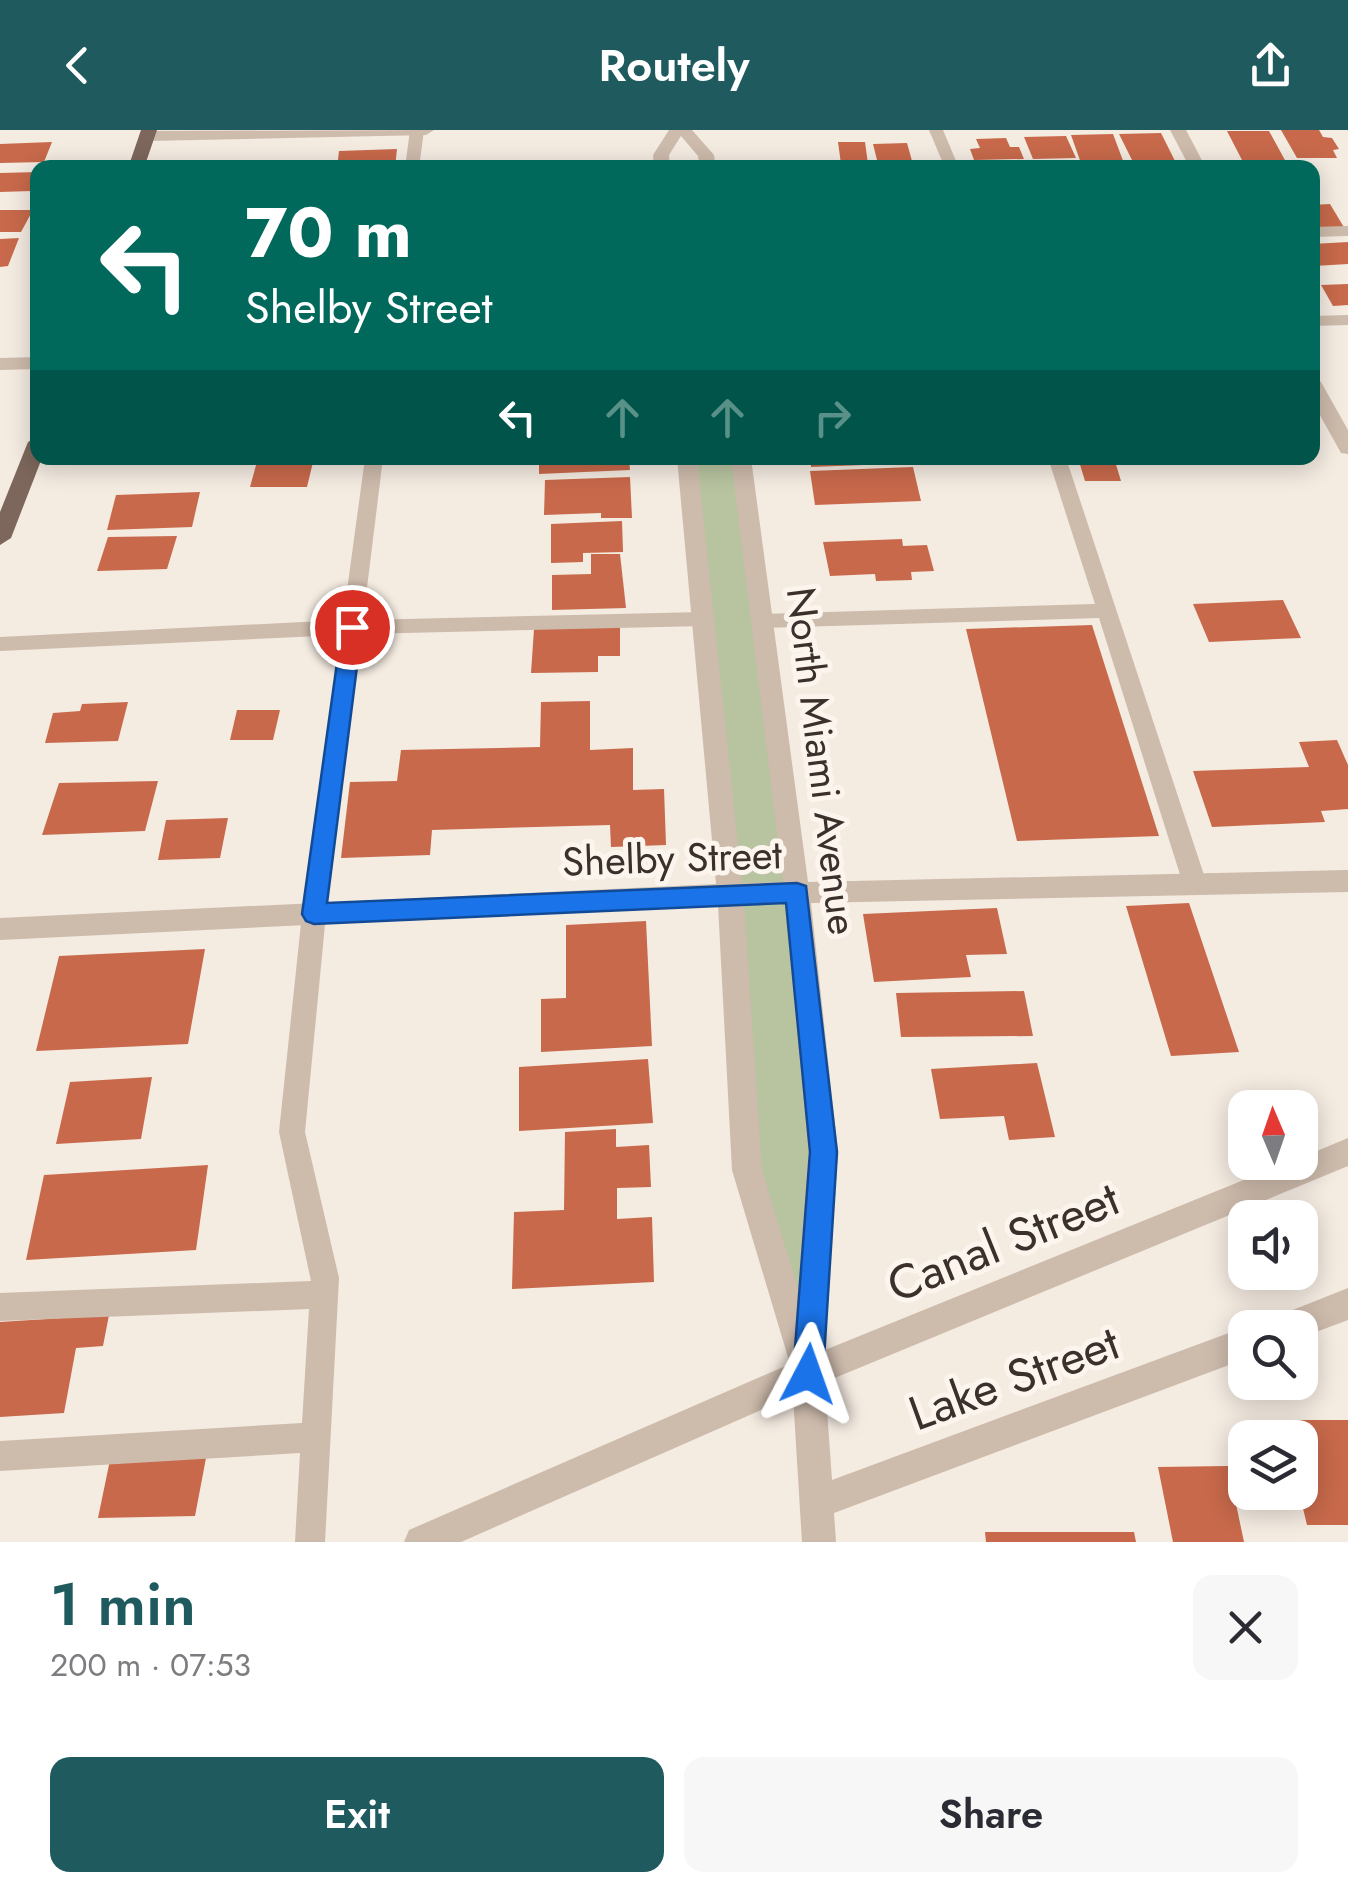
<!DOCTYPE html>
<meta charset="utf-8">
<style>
body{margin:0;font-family:Jost,sans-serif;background:#f7f7f7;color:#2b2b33;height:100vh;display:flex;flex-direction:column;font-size:38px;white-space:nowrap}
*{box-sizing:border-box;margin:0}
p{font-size:32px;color:#7c7c81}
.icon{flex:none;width:55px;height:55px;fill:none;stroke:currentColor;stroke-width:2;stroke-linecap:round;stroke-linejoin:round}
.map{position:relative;height:1412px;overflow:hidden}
.side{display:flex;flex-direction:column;background:#fff;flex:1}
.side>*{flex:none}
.banner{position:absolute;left:30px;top:30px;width:1290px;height:305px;border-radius:20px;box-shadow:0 5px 25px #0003;background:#00695c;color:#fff;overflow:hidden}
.needle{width:65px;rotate:358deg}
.controls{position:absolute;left:1228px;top:960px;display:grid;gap:20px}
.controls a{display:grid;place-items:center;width:90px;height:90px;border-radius:20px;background:#fff;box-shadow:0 5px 25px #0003;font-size:50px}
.pin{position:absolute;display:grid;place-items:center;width:85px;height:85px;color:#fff;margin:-42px;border:5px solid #fff;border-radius:50%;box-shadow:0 2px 10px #0007}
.me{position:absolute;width:110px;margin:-55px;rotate:4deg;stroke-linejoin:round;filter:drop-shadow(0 0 8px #0008)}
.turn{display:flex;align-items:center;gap:35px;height:210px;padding:0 50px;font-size:45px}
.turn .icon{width:130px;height:130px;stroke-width:2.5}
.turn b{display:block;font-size:70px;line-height:85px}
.lanes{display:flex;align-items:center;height:95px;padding:0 50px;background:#0003;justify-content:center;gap:50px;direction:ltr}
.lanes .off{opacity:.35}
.round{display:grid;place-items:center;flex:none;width:105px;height:105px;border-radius:20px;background:#f7f7f7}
.overview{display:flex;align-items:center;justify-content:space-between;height:170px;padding:0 50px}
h1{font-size:60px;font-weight:600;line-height:75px;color:#1f5a5e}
.action{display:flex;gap:20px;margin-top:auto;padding:20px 50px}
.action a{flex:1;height:115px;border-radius:20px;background:#1f5a5e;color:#fff;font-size:40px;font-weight:600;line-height:115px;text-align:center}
.action a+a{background:#f7f7f7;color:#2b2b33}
header{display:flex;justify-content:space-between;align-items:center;height:130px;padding:0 50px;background:#1f5a5e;color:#fff;font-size:45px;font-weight:600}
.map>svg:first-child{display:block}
.green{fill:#b8c4a0}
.building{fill:#c8694b}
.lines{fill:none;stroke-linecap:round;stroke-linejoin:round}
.service{fill:#cdbbac;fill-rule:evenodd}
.minor{fill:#cdbbac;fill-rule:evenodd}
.primary{fill:#7d675c;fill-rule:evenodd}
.route{fill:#1a73e8;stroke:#114b97;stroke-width:2.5}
.labels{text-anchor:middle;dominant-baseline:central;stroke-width:10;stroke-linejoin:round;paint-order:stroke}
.street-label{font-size:40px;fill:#3b302b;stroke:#fbf5ee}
.near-street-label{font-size:48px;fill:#3b302b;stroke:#fbf5ee}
</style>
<header><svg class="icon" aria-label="back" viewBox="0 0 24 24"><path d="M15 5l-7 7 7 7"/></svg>Routely<svg class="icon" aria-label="share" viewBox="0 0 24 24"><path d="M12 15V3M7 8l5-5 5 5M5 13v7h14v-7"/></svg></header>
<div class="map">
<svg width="1348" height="1412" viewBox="0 0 1348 1412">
<rect width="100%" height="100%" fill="#f4ebe1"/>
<path class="green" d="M687,328H741L797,762L823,1022L808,1243L747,1040L730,764Z"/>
<path class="building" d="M1281,0H1319L1323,7L1332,8L1339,19L1333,20L1337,28H1297Z
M1227,1H1269L1286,32H1243Z
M1161,3L1177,35L1135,36L1119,4Z
M1113,4L1125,36H1082L1071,5Z
M1066,6L1076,28L1033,29L1024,7Z
M1006,8L1010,17H1019L1024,29L974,30L970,19L980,18L976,9Z
M52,12L44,32L0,33V14Z
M838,12H865L868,34H841Z
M907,13L914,38H879L873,14Z
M397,19L395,38H337L339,21Z
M620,31V38H528V33Z
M38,42L32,61L0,62V43Z
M1330,74L1345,99L1312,100V75Z
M0,80H33L21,102H0Z
M19,108L8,136L0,137V109Z
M1348,112V134L1314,136L1312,114Z
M1348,154V175L1333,176L1321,155Z
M258,328H314L307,357H250Z
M539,328H629L630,340L539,344Z
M810,328H890L891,334L811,337Z
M1078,328H1114L1121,351H1085Z
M913,337L921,371L815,375L810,341Z
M630,347L632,388H601V383L544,385L545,350Z
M200,362L192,397L107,400L116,365Z
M622,391L623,422L583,423V432L551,433V394Z
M177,406L167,439L97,441L108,407Z
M902,409L903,416L927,415L934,441L911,442L912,450L876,451L875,444L830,446L823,412Z
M591,424H620L626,478L552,480V445L591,444Z
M1283,470L1301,508L1209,512L1193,474Z
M1092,495L1159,706L1017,711L966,499Z
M620,497V526H598V542L531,543L534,499Z
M590,571V620L633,618V660L664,659L666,715L611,717L610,695L432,700L430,725L341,728L350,652L397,651L401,620L540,617L541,572Z
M128,572L118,611L45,613L53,583L80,581L82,574Z
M237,580H280L273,610H230Z
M1337,610L1348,635V679L1321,681L1325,692L1212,697L1193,641L1309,637L1299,612Z
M158,651L145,701L42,705L59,653Z
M228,688L220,728L158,730L166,690Z
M1189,773L1239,922L1171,926L1126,776Z
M997,778L1007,824L966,825L971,847L874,852L863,784Z
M646,791L652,916L541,922V869L566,868V795Z
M205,819L188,914L36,921L59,826Z
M1024,861L1033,906L901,907L896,863Z
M648,929L653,993L519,1001V937Z
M1037,933L1055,1007L1009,1010L1004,986L940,989L931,939Z
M152,947L141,1009L56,1014L70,952Z
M616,999V1017L649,1015L651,1057L617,1058V1089L652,1087L654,1152L512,1159L514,1082L564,1080L565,1002Z
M208,1035L196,1120L26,1130L44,1045Z
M109,1185L103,1216L76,1218L64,1283L0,1287V1192Z
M1281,1290H1348V1395H1307L1299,1362L1300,1308H1285Z
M206,1328L195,1386L98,1388L110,1330Z
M1228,1336L1244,1412H1173L1158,1337Z
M985,1402H1134L1136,1412H986Z"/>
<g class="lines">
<path class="service" d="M410,0H424L419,38H405Z
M929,0H943L959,38H945Z
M1348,96V106L1312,107V97Z
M1348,185V195L1312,196V186Z
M365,328H383L363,490L703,482L713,489L703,496L361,504L326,784L305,1002L339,1148L325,1412H295L300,1323L0,1341V1311L302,1293L309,1179L0,1191V1163L311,1151L279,1002L302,784L341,505L0,521V507L343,490Z
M1048,328H1066L1207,754L1203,761H1187L1183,754L1099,488L762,498L752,491L762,484L1095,474Z"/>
<path class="minor" d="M434,0L426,5L148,11L140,6L148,1Z
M669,0H692L714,25L716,38H700L698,26L681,6L669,25L670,38H654L653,25Z
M1170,0H1186L1206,38H1190Z
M38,227V239L0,240V228Z
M1312,246L1321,252L1348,300V324L1341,323L1312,271Z
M677,328H697L742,753L783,752L731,328H751L808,752L1348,740V762L811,773L838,1022L825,1220L1288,1032H1300V1028L1348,1008V1036L825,1252L832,1350L1245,1197L1246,1198L1245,1229L834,1383L836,1412H802L793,1266L461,1412H404L409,1400L790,1234L732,1040L718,775L0,810V788L716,754ZM744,774H785L808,1022L798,1159L762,1040Z
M1348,1158V1190L1300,1208V1198H1270L1275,1187Z"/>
<path class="primary" d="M141,0H157L144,38H128Z
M38,306V328H42L11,408L0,415V382L28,312Z"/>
</g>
<path class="route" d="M352,490L362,497L327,773L797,753L806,756L837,1022L823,1244L818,1254L808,1258L798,1254L793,1244L810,1022L786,773L314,794L306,791L302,784L342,497Z"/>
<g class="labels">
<g class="street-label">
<text transform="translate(822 631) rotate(83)">North Miami Avenue</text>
<text transform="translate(672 728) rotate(-2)">Shelby Street</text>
</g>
<g class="near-street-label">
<text transform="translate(1003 1112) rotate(-22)">Canal Street</text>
<text transform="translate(1014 1248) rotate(-20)">Lake Street</text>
</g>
</g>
</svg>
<div class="controls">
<a><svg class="needle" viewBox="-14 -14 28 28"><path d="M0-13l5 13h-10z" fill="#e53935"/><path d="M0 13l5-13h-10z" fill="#7c7c81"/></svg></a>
<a><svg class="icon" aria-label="sound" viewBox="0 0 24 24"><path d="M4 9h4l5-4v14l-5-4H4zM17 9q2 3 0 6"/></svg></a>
<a><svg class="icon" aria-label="search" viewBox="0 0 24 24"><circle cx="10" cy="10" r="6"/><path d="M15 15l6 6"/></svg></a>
<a><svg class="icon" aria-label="layers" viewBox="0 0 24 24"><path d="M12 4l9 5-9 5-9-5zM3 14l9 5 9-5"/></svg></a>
</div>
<div class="pin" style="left:352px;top:497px;background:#d93025"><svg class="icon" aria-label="arrive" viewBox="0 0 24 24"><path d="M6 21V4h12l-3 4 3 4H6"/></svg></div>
<svg class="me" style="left:808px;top:1244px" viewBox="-20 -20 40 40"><path d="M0-17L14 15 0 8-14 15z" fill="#1a73e8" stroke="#fff" stroke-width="4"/></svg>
<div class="banner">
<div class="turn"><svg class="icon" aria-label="left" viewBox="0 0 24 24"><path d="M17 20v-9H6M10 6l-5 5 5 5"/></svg><div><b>70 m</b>Shelby Street</div></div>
<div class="lanes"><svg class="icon" aria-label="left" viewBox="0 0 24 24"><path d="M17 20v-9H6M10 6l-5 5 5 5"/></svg><svg class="icon off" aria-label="ahead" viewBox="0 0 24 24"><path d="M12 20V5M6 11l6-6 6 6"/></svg><svg class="icon off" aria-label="ahead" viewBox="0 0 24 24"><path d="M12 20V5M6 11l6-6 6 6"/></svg><svg class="icon off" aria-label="right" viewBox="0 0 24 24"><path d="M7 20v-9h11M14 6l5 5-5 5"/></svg></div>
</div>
</div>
<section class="side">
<div class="overview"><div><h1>1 min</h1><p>200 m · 07:53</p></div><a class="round"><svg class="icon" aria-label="close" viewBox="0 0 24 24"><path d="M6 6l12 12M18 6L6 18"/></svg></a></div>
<div class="action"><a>Exit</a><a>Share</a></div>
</section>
